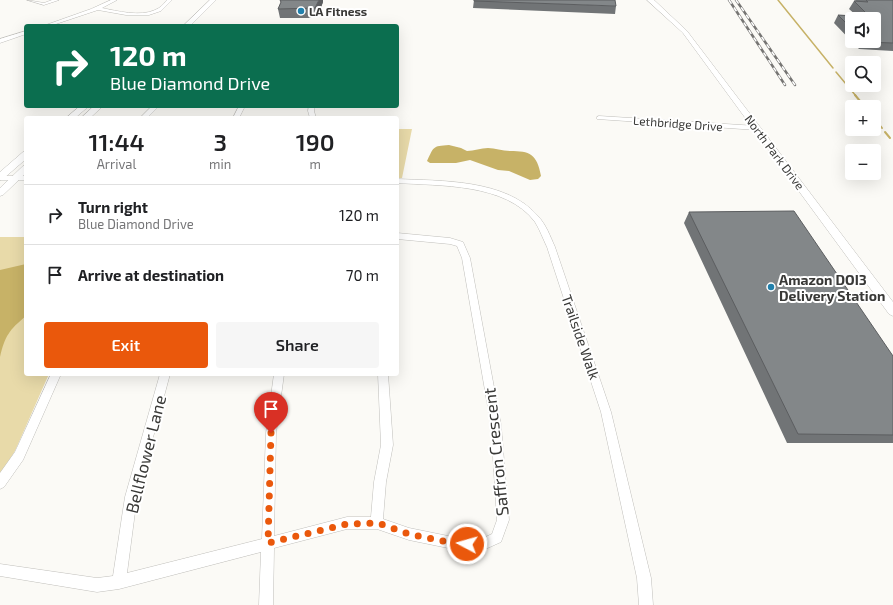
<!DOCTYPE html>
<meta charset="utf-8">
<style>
body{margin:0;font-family:"Exo 2",sans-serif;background:#f6f6f6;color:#202124;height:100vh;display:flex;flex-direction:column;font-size:15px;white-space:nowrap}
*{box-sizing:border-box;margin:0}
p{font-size:13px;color:#757577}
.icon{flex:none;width:22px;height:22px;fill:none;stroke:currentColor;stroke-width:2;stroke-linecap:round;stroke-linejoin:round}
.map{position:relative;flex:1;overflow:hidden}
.side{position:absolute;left:24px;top:116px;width:375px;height:260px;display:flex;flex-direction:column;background:#fff;border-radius:4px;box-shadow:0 4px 16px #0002}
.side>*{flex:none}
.hud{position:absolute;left:24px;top:24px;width:375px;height:84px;border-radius:4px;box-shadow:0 4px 16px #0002;background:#0b6e4f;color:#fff;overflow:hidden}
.buttons{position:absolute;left:845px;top:12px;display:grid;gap:8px}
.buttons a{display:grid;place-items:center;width:36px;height:36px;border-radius:4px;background:#fff;box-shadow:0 4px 16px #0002;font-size:20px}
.pin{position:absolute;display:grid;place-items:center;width:34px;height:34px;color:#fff;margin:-41px -17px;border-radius:50% 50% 50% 0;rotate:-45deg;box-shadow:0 0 4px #0007}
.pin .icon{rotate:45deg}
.me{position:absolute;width:44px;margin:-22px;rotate:276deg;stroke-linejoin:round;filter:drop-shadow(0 0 3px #0008)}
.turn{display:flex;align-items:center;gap:14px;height:84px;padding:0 20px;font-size:18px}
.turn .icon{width:52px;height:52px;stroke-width:2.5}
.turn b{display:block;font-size:28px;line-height:34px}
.eta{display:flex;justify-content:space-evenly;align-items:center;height:68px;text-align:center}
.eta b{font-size:24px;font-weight:600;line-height:28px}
.primary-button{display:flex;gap:8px;margin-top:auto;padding:8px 20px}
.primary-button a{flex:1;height:46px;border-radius:4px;background:#ea580c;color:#fff;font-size:16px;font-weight:600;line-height:46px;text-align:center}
.primary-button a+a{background:#f6f6f6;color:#202124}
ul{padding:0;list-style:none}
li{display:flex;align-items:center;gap:12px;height:60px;padding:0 20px;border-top:1px solid #e0e0e0}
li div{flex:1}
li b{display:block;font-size:15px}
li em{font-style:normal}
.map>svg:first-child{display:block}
.green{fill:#e8daa9}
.water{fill:#c7b267}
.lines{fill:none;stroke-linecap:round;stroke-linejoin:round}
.stream-far1{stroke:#c7b267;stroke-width:1.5}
.stream{stroke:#c7b267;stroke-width:2}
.minor-casing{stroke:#c0bfbb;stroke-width:1}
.secondary-casing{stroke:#c0bfbb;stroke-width:1}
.minor{fill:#fff;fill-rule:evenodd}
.secondary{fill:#fff;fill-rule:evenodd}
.rail-casing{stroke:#767573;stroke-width:2.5}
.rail{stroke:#fff;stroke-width:1.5;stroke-dasharray:4.5;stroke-linecap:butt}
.wall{fill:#717476;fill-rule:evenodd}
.shaded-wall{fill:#5c5e60}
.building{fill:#838789;stroke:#5c5e60}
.route{stroke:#ea580c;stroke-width:7;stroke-dasharray:0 12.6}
.poi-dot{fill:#2180ac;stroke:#fff;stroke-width:1.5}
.labels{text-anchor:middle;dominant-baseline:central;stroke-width:4;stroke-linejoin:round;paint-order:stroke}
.far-poi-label{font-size:12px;font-weight:bold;fill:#393937;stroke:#fff;text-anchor:start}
.far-street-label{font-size:12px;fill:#393937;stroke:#fff}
.poi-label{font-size:14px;font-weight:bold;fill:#393937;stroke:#fff;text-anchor:start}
.street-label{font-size:14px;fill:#393937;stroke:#fff}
.near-street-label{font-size:17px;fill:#393937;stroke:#fff}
</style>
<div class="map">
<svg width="893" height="605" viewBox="0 0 893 605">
<rect width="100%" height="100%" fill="#fbfaf6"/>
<path class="green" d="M397,129H412L402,178H397Z
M0,237H26V374H49L15,451L0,475Z"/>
<path class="water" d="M449,145L461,148L467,151C474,151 481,148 488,148C495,148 502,151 510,151C530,151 537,154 541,176L538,179L530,180L509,171L498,170L470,160L456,163H430L427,161C434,147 432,146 449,145Z
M26,264V316C9,330 5,336 0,357V270Z"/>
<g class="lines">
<path class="stream-far1" d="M778,0L833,68
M836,72L856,96"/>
<path class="stream" d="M855,95L865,107
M874,118L882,128
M885,132L890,138"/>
<defs>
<path id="minor" d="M27,0L44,3L52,0H59L44,5Z
M111,0H117L102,8C117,11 140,17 155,10C160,8 164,4 167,0H172L161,11L149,15H126L98,10L50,26H43L91,9Z
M26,31V34L0,43V39Z
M152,106H159L147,118H140Z
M239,106H245L239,118H233Z
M309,106H315L314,111L316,118H310L308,111Z
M599,116L757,126L760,128L757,130L597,119V117Z
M0,176H26V180H0Z
M397,179C441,181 505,179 537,215C546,224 550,236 555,247L611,412L651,578L653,605H639L637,578L601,412L547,247C543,239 540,230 535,222C506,183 440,186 397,183Z
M397,233L450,238L463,242L470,258L501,425L509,520L501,542L481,551L453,549L409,540L377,529H347L274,548L273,605H259L261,552L119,589L97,592L0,576V564L97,578L113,576L125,497L160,374H170L137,497L127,573L262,539L266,433L274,374H284L276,433L274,536L347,517H371L374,482L381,445L378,374H388L393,445L386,482L383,519L409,528L453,537L481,539L492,534L497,520L491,425L462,258L457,246L450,244L397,239Z
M51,374H61L23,460L4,487L0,489V473L15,452Z"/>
<path id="secondary" d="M210,0H216L190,26H183Z
M647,0H654L687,31L893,302V316L889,314L683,33Z
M80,106H89L75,118H66Z
M94,106H103L90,118H81Z
M26,151V159L3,179L0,180V172L23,152Z
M26,165V173L3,195L0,196V188L23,166Z"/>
</defs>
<use href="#minor" class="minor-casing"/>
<use href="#secondary" class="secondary-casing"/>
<use href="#minor" class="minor"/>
<use href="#secondary" class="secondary"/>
<defs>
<path id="rail" d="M729,0L785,85
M736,0L795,85"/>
</defs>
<use href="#rail" class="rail-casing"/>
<use href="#rail" class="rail"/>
</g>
<path class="wall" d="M280,0L323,2L317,18H280L278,9L281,3Z
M474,0L616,6L615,14L473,8Z
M854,0H893V51L859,49L834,23L838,15L857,16L849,9L854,1H856ZM852,19L874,41H852Z
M689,212L893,356V443H787L684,223Z"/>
<path class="shaded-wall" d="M319,0H323V2L317,18L315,8Z"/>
<path class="building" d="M280,0H319L315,8L278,9L281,2Z
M474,0H615L616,6L474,1Z
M866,0H893V43L864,42L863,41H874V19H852V29L838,15L870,17L854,1L868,2Z
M794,211L893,356V435L798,434L689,212Z"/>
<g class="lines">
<path class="route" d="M271,433L268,543L347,524L378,523L409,534L453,543L467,544"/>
</g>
<g class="poi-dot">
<circle cx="301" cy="11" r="4"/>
<circle cx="771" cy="287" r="4"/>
</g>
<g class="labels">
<g class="far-poi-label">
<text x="309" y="11">LA Fitness</text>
</g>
<g class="far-street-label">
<text transform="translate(678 123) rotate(4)">Lethbridge Drive</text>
<text transform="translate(775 152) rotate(53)">North Park Drive</text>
</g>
<g class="poi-label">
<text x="779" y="279">Amazon DOI3<tspan x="779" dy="16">Delivery Station</tspan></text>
</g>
<g class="street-label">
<text transform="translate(581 337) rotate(71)">Trailside Walk</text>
</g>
<g class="near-street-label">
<text transform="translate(495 452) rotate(-96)">Saffron Crescent</text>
<text transform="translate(145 454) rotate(-76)">Bellflower Lane</text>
</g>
</g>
</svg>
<div class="buttons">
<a><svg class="icon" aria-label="sound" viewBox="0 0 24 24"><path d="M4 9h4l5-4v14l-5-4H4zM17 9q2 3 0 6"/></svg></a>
<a><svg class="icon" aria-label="search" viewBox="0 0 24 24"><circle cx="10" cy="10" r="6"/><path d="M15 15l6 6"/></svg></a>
<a>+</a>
<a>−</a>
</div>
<div class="pin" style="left:271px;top:433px;background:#d93025"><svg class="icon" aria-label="arrive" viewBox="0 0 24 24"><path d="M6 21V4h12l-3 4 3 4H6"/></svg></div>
<svg class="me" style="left:467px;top:544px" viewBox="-20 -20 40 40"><circle r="17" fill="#ea580c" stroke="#fff" stroke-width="3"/><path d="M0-11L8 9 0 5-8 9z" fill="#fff"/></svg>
<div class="hud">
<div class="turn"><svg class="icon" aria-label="right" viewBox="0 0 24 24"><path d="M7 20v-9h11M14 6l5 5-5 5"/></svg><div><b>120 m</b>Blue Diamond Drive</div></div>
</div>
<section class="side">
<div class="eta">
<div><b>11:44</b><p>Arrival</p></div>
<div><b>3</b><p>min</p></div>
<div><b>190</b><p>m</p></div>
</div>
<ul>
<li><svg class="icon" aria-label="right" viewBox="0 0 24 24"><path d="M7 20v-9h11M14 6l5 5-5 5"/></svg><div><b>Turn right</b><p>Blue Diamond Drive</p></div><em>120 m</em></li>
<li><svg class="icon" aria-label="arrive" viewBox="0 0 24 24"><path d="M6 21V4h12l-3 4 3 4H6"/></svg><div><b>Arrive at destination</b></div><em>70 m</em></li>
</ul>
<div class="primary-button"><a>Exit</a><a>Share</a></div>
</section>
</div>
